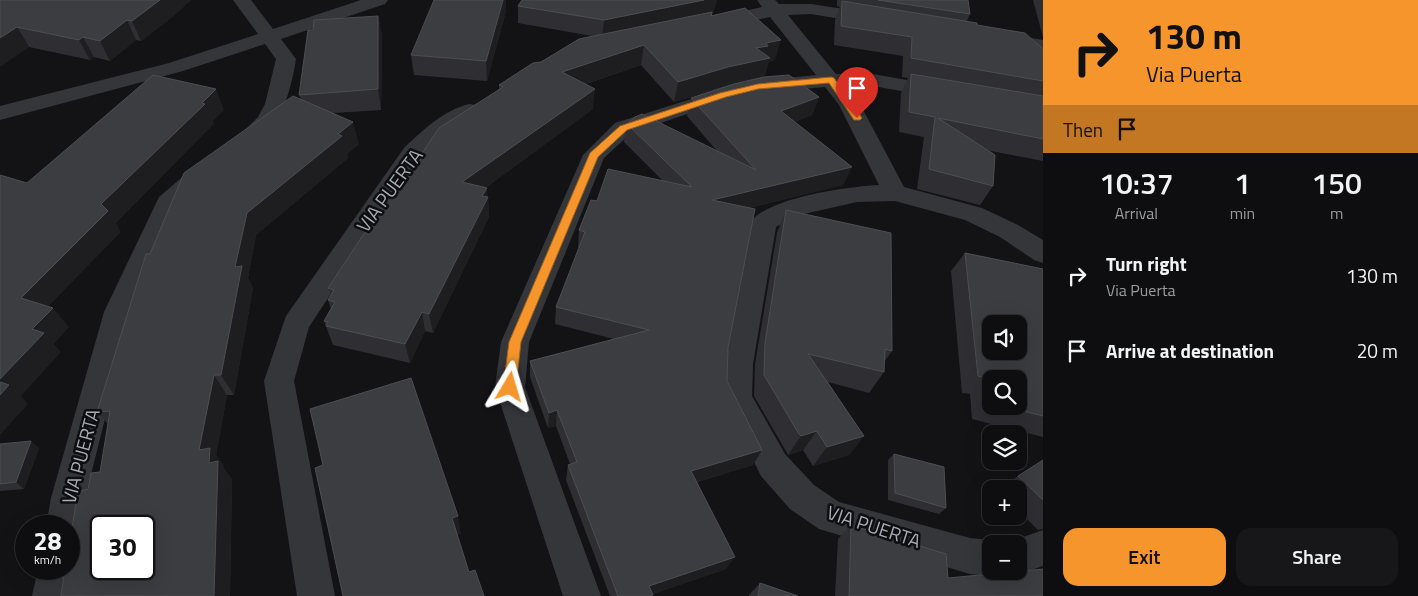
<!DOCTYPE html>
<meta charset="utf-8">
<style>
body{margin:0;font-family:"Titillium Web",sans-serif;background:#171719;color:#f1f3f6;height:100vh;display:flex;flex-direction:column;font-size:19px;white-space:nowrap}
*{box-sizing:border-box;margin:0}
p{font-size:16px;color:#9b9c9f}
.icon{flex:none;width:28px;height:28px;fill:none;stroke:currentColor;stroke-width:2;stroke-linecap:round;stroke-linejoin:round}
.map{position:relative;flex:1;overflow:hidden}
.sheet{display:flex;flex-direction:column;background:#0e0e10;width:375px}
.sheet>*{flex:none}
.hud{background:#f5952b;color:#111;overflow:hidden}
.controls{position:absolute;left:982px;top:315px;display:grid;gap:10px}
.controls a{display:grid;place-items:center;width:45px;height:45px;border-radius:10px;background:#0e0e10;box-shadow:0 5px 20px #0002,0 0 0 1px #2e2e30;font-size:25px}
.speed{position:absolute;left:15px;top:515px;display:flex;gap:10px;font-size:25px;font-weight:700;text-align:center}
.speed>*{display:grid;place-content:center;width:65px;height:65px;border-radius:50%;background:#0e0e10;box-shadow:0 5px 20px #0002,0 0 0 1px #2e2e30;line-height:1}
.speed small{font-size:12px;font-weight:400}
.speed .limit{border:2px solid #111;border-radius:8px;background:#fff;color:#111}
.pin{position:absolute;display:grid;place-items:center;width:42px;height:42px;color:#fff;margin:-51px -21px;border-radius:50% 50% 50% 0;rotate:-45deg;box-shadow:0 0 5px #0007}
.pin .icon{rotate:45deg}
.me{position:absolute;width:55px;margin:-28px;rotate:7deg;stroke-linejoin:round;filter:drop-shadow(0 0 4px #0008)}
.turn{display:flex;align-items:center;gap:18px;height:105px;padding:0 20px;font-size:22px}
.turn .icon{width:65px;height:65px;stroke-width:2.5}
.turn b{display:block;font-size:35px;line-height:42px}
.then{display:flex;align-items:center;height:48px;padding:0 20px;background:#0003;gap:10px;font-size:19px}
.eta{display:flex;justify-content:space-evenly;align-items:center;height:85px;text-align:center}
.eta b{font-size:30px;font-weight:600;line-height:35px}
.action{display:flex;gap:10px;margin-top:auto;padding:10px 20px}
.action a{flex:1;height:58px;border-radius:15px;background:#f5952b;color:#111;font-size:20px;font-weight:600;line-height:58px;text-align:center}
.action a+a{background:#171719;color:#f1f3f6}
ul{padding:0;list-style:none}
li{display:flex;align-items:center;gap:15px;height:75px;padding:0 20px}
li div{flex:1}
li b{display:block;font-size:19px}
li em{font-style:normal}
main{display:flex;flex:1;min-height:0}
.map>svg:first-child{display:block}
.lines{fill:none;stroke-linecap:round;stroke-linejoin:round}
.minor{fill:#34363a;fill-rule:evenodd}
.wall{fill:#2f2f33;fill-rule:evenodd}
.shaded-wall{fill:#1e1e21}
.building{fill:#3b3d41;stroke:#4c4e53;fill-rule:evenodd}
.route{fill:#f5952b;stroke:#9f611c}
.labels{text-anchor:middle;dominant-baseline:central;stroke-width:5;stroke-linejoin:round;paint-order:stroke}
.street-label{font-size:19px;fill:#a4acb5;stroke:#0e0e10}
</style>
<main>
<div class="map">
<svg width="1043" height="596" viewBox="0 0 1043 596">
<rect width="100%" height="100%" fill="#131315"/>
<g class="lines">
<path class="minor" d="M233,0H251L273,29L361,0H388L385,4L281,39L296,59C292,85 277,154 239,144L236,139L258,117L265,104L276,59L265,44L183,71L0,120V106L169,63L258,34Z
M757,0H775L779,4H811L883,15L885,19L883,23L876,25L811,14L788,15L836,74L867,73L941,86L948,88L951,92L948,96L941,98L867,85L845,86L860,104L904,187L982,208L1018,225L1043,240V263L1034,260L1000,237L965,220L895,201L857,202L795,216L776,227L753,364L752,396L785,454L814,485L839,502L970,538L991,540L1000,544H991V571H1002L991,576L970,574L819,529L790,509L761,476L722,397L723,364L751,222C766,198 851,186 879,185L839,105L825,87L758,93L729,100L631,133L604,158L529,342L525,387L601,596H563L495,387L501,342L583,155L615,123L723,89L758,81L816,75L770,17L716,29L709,27L707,23L709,19L762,7Z
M1002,33L1043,40V52L995,43L992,39L995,35Z
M469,104L477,105L480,110L477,115L444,135L420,158L309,327L294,381L335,596H297L264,381L286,316L404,148C423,130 444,110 469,104Z
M201,166L209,168L213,174L209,180L178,208L132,312L85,498L80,526L75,538L69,541V526H46L51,498L104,312L159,197L193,168Z
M1043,530V566L1019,574L1013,571H1019V544L1006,543Z
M69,556L74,569L70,596H32L38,569H69Z"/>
</g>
<path class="wall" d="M0,0H191L171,18L141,41L136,40L110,61L94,57L90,60L29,47Z
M522,0H717L712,15L775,60L769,61L764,77L819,97L812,115L794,122L852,167L843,185L749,208L728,347L727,381L762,450L753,465L697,482L726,569L653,594L652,596H610L566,480L568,465L570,464L556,426L548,428L530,377V361L614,339L555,324L556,307L579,248H578L579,230L597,201L663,181L624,142L627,124L717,151L687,116L691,98L727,86L674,102L641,65L586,84L593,109L485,188L487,197H488L489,217L433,333L425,331L410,363L333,345L324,321L331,309L328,300L331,296L328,288L405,179L499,89V85L592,36L518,23V6Z
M837,0H968L970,14L967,21L1043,49V161L986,150L993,186L980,205L917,189L924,137L899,132L901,93L908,78L902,77L903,56L834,45L835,20L840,7L837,6Z
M1033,0H1043V37Z
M506,11L487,81L414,75L411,55Z
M378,16L382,36L381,110L333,113L359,144L347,154L348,158L256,235L248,278L253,288L234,395H227L216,455L224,466V469L232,479L230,596H61L88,489L100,472L108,424L97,412L150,254L301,99L299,95L313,30Z
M786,210L892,351L884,362V372L869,393L828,382L864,436L849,455L813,466L803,450L788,455L787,453L754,396L755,364L777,233Z
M965,253L1043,269V437L972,419L970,394L962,393L951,271ZM991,379L1019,406H991Z
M0,444L39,448L24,489L0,491Z
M894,454L946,508L939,514L888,500V460Z
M1043,460V529L1038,530L1019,511V489H1001L1018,476Z
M851,525L948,578L1043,596H835L838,539Z
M760,583L798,596H749V595Z"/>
<path class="shaded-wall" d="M160,0H191L171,18L141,41L132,21Z
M503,0H506V11L487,81L486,61Z
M704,0H717L712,15L602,38L604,20Z
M378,16L382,36L381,110L378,89Z
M127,20L136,40L110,61L100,41Z
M17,27L29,47L0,67V38Z
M83,37L94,57L90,60L79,40Z
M781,40L775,60L769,61L764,79L722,87L674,102L678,82L756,48L766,43Z
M644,45L641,65L561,92L562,72Z
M216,89L224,110L213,121L214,124L116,223L121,232L38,317L21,298L101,204Z
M595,89L593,109L464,203L462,182Z
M819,97L812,115L774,129L781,111Z
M353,122L359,144L347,154L348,158L256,235L248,278L253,288L234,395L221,375L235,267L247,213L338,134Z
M852,167L843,185L707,218L712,200Z
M487,188V199L488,197L489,217L433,333L429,314L482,196Z
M53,308L69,327L54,344L61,352L21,396L28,404L0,435V379L32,329Z
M422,312L425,331L410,363L405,344Z
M214,375L227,395L216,455L224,466V469L232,479L230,596H214L199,450Z
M557,410L556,426L548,428L549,413Z
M817,431L803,450L788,455L801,436Z
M864,436L849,455L813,466L827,447Z
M31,441L39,448L24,489L16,482Z
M762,450L753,465L685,485L691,471Z
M458,516L461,534L456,536L452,518Z
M735,557L726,569L647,596L649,586Z"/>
<path class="building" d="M0,0H160L132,21L127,20L100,41L83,37L79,40L17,27L0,38Z
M434,0H503L486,61L411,55Z
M522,0H704L604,20L518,6Z
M878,0H968L970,14Z
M842,1L977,23V25L1025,33L1043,49V81L911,58L912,37L841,26Z
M745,8L781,40L766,43L768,46L756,48L770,58L728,67L678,82L644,45L562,72L595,89L462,182L487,188L482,196L488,197L429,314L422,312L405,344L326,326L328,322L324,321L335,302L328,300L334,290L328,288L401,178L405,179L439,128L503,87L499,85L533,63L541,62L579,39L712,12L711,16Z
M378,16V89L299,95L308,30H313L314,20Z
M911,74L1043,96V139L938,118L995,155L993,186L929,169L935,117L909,112Z
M153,75L216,89L202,103L205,104L101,204L108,211L21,298L53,308L32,329L44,333L0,379V175L27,183Z
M789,75L819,97L781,111L852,167L712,200L755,209L728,347L727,381L762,450L691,471L735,557L649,586L653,595L649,596H618L568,465L577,462L557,410L549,413L530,361L649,330L556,307L585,232L579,230L591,200L597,201L608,169L692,187L627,124L635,117L642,114L756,170L691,98L734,84L764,77Z
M293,96L353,122L338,134L342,136L247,213L235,267L242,266L221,375H214L199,450L210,448L209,463L218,461L214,596H61L65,569H69V546L78,492L88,489L91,473L100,472L110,411L97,412L146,254H150L184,173ZM101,526H144V569H101Z
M786,210L891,233L892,351L885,349L884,372L808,354L864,436L827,447L817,431L801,436L799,434L764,375L765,343Z
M965,253L1043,269V416L1003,406H1019V379H991V403H989L986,378L978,376ZM991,324H1019V351H991Z
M411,378L458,516L452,518L469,572L475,570L484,596H343L315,468L323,465L310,409Z
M0,382L9,385L0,395Z
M31,441L16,482L0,484V444Z
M894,454L944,467L946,508L895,493Z
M1043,460V500L1018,476Z
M851,525L946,554L948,578L1043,569V596H849Z
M760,583L798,596H758Z"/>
<path class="route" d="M831,77L834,78L852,102L862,118L860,120H854L829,83L758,89L726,97L627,130L598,157L521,342L516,387L514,391L510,393L505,391L503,387L509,342L590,153L620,126L720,93L758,84Z"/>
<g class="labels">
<g class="street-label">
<text transform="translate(389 190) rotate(-54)">VIA PUERTA</text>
<text transform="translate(80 456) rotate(-75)">VIA PUERTA</text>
<text transform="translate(874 526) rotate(18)">VIA PUERTA</text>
</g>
</g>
</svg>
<div class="controls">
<a><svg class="icon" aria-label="sound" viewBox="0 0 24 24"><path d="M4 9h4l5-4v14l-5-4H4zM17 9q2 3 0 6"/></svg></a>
<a><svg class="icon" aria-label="search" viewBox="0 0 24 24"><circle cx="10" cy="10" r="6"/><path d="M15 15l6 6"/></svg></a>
<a><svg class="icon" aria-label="layers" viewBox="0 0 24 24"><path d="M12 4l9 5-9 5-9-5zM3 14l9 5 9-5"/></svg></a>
<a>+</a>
<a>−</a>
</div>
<div class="speed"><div>28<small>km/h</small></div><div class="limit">30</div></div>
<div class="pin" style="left:857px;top:118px;background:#d93025"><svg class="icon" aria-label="arrive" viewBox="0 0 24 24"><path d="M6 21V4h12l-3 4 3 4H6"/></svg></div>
<svg class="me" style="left:510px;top:387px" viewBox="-20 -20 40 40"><path d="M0-17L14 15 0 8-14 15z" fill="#f5952b" stroke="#fff" stroke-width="4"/></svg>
</div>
<section class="sheet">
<div class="hud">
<div class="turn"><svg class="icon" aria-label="right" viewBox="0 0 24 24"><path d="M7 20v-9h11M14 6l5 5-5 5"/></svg><div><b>130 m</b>Via Puerta</div></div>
<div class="then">Then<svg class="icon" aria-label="arrive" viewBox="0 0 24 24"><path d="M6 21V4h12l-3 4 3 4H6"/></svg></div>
</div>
<div class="eta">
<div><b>10:37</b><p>Arrival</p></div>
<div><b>1</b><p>min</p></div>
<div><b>150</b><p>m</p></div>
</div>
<ul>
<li><svg class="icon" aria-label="right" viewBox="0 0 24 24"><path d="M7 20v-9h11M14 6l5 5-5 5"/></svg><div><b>Turn right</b><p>Via Puerta</p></div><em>130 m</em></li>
<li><svg class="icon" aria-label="arrive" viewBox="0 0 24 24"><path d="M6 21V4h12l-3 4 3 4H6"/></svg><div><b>Arrive at destination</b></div><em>20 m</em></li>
</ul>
<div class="action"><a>Exit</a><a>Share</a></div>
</section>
</main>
